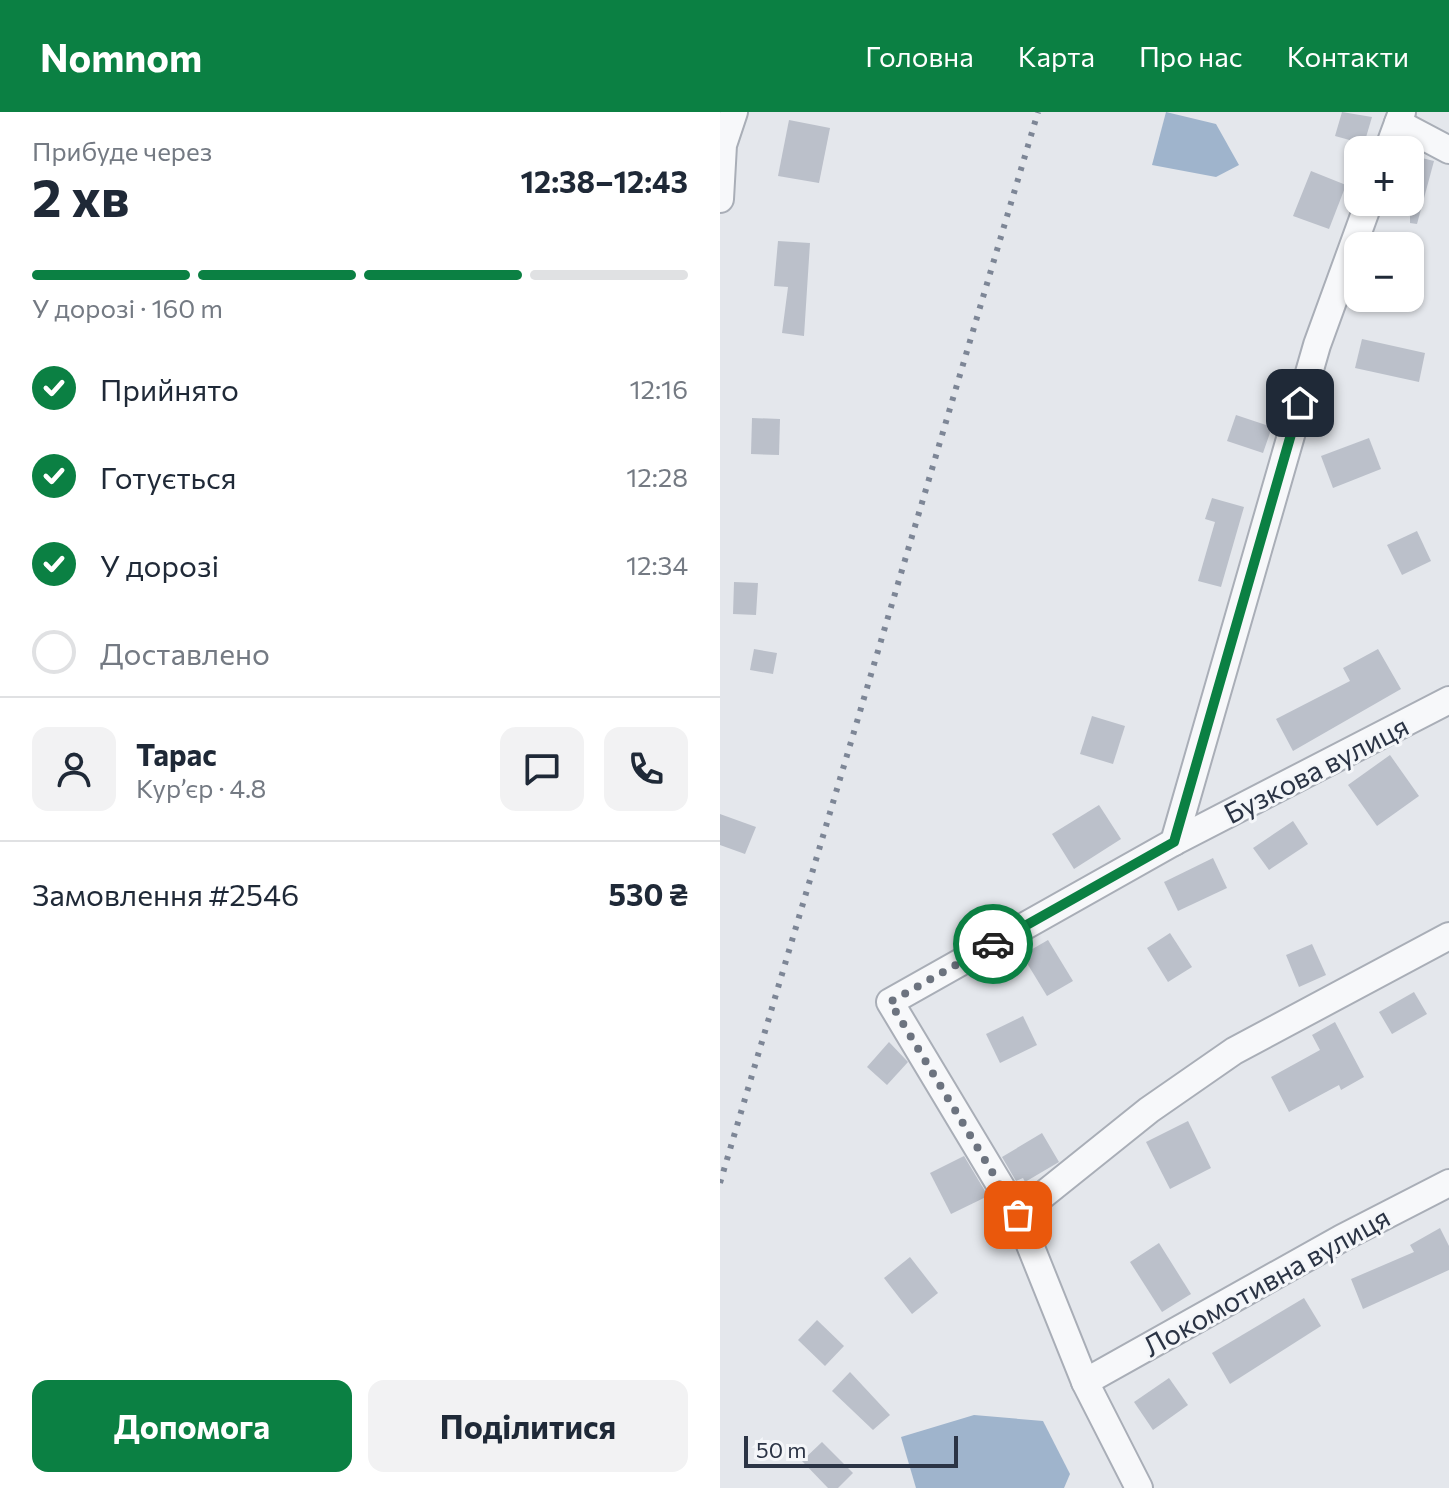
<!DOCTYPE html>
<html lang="uk">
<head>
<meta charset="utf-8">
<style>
  :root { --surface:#fff; --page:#f2f2f3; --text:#1f2937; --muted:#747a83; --line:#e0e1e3; --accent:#0b8043 }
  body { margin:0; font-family:Commissioner,sans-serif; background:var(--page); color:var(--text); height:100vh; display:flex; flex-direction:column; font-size:30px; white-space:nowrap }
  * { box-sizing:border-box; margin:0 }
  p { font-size:26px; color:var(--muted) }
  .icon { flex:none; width:44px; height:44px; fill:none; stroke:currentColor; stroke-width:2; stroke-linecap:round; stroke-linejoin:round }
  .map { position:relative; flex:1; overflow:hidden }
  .side { display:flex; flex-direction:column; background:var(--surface); width:720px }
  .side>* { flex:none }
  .controls { position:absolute; left:624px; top:24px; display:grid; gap:16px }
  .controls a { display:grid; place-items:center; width:80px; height:80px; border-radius:16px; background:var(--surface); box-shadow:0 2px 6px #0004; font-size:40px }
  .scale { position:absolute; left:24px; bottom:20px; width:214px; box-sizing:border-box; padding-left:8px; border:4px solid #2b3445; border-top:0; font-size:22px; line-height:28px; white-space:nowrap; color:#2b3445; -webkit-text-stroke:6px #f4f6f9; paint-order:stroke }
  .pin { position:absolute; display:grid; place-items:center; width:68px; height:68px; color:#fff; margin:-34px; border-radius:16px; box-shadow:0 4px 12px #0006 }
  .courier { position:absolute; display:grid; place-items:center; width:80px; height:80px; margin:-40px; border:6px solid #0b8043; border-radius:50%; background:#fff; color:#222; box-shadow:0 2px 10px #0007 }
  .head em { font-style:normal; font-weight:700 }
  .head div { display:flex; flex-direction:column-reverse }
  .head { display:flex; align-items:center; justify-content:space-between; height:136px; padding:0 32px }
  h1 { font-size:52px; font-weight:700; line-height:60px }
  .bar { display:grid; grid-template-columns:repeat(4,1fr); gap:12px 8px; align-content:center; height:96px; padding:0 32px }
  .bar i { height:10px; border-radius:6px; background:var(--line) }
  .bar .selected { background:var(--accent) }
  .bar p { grid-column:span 4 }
  .line { display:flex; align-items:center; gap:20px; padding:0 32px; border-top:2px solid var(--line) }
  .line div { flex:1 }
  .round { display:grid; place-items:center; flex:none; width:84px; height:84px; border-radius:16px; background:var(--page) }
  ol { padding:0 32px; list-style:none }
  li { display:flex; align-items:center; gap:24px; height:88px }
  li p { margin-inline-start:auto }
  li .icon { padding:8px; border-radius:50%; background:var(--accent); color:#fff; stroke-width:4 }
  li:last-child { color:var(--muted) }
  li i { width:44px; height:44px; border:4px solid var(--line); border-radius:50% }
  .button { display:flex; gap:16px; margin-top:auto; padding:16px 32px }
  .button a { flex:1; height:92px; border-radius:16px; background:var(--accent); color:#fff; font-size:32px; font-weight:700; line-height:92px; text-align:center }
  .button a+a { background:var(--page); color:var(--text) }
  header { display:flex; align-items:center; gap:48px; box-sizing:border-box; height:112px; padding:0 40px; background:var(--accent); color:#fff }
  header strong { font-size:38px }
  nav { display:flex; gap:44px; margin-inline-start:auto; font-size:28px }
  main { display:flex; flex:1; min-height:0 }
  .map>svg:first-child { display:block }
  .water { fill:#9fb4cc }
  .building { fill:#bbc0ca }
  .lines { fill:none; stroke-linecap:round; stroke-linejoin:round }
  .street-casing { stroke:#a9aeb7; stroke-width:30 }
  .street { stroke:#f7f8fa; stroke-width:26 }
  .rail { stroke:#7d8696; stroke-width:6; stroke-dasharray:4 8; stroke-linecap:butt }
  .done { stroke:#6c737f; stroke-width:8; stroke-dasharray:0 14.4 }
  .route { stroke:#0b8043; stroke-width:10 }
  .labels { text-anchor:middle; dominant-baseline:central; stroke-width:6; stroke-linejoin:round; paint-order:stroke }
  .street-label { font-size:28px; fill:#2b3445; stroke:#f4f6f9 }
</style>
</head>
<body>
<header>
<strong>Nomnom</strong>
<nav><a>Головна</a><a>Карта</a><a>Про нас</a><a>Контакти</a></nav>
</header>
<main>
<section class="side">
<div class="head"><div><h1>2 хв</h1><p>Прибуде через</p></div><em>12:38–12:43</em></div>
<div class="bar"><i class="selected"></i><i class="selected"></i><i class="selected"></i><i></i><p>У дорозі · 160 m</p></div>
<ol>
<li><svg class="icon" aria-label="check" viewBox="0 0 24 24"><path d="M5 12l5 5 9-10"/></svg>Прийнято<p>12:16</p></li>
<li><svg class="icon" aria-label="check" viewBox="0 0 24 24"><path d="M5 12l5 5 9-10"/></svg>Готується<p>12:28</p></li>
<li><svg class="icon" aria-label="check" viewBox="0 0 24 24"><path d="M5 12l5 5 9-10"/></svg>У дорозі<p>12:34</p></li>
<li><i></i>Доставлено</li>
</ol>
<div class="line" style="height:144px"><a class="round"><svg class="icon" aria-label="person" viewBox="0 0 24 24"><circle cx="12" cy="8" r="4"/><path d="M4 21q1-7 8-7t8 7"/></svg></a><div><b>Тарас</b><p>Кур’єр · 4.8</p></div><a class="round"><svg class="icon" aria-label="chat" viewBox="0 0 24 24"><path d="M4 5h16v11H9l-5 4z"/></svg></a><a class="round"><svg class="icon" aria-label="phone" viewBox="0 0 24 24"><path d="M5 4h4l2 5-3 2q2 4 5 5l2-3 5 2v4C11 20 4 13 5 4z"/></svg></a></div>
<div class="line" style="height:104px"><div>Замовлення #2546</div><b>530 ₴</b></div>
<div class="button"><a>Допомога</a><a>Поділитися</a></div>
</section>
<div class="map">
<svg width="729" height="1376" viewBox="0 0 729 1376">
  <rect width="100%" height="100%" fill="#e4e7ec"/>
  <g class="water">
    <polygon points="446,0 496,12 519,53 496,65 432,53"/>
    <polygon points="254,1303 323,1309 350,1362 344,1376 196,1376 181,1325"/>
  </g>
  <g class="building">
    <polygon points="622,0 652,5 644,32 615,24"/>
    <polygon points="69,8 110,16 99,71 58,64"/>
    <polygon points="690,43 714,49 697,112 690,111"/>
    <polygon points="591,59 626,73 609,117 573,104"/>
    <polygon points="58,129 90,131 84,224 62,221 68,175 54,174"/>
    <polygon points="642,227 705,241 699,270 635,256"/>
    <polygon points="516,303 552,315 543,341 507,329"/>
    <polygon points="32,306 60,307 59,343 31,342"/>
    <polygon points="649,326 661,357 613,376 601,344"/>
    <polygon points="492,386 524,395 501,475 478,469 495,410 485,407"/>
    <polygon points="697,419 711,449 682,463 667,433"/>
    <polygon points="14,470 38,471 36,503 13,502"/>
    <polygon points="34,537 57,541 53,562 30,558"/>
    <polygon points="658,537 681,577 573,639 556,607 630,569 623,556"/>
    <polygon points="372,604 405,614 393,652 360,642"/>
    <polygon points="670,643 699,684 657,714 628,673"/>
    <polygon points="379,693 401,727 354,757 332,722"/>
    <polygon points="0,702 36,715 25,742 0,733"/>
    <polygon points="573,709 588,732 549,758 533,736"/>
    <polygon points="493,746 507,776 458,799 444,770"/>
    <polygon points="450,821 472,855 448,870 427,836"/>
    <polygon points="328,828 353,869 327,884 302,843"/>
    <polygon points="592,832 606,863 579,875 566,843"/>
    <polygon points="694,880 707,902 672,922 659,900"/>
    <polygon points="303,904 317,933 280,951 266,922"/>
    <polygon points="615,910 644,965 621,978 619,973 569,1000 551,965 600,938 592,923"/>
    <polygon points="169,930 188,950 167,973 147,955"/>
    <polygon points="468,1009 491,1056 450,1077 426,1030"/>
    <polygon points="322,1021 339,1050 305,1070 303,1066 296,1069 282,1045"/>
    <polygon points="244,1044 268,1084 231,1102 210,1061"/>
    <polygon points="720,1116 729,1134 729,1158 643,1197 631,1167 694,1140 690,1133"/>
    <polygon points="439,1131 471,1182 442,1200 410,1150"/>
    <polygon points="190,1145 218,1181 192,1202 164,1166"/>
    <polygon points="584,1186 601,1214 510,1272 492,1241"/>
    <polygon points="97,1208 124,1234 105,1254 78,1228"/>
    <polygon points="130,1260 170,1303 153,1318 112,1279"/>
    <polygon points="449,1266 468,1293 433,1318 414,1290"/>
    <polygon points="102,1330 133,1361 118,1376 108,1376 82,1349"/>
  </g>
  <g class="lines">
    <defs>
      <g id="street">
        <polyline points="678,11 729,38"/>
        <polyline points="668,38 682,0"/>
        <polyline points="0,87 3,33 14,0"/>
        <polyline points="454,730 597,233 649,90"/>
        <polyline points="298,1103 429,998 514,939 729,824"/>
        <polyline points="365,1270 622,1126 729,1071"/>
        <polyline points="419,1376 365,1270 298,1103 170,890 454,730 729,588"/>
      </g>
    </defs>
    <use href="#street" class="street-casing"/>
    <use href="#street" class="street"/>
    <polyline class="rail" points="0,1071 318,0"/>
  </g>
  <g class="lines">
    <polyline class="done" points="273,832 170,890 298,1103"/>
    <polyline class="route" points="273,832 454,730 580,291"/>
  </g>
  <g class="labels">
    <g class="street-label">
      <text transform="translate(596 657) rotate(-27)">Бузкова вулиця</text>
      <text transform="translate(546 1169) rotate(-29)">Локомотивна вулиця</text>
    </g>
  </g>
</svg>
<div class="controls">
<a>+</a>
<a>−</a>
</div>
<div class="scale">50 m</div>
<div class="pin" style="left:298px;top:1103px;background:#ea580c"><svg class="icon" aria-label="bag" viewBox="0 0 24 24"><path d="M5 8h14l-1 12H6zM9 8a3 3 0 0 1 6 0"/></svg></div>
<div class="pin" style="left:580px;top:291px;background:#1f2937"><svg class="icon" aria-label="home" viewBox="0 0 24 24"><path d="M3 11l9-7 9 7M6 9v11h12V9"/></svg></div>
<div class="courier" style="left:273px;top:832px"><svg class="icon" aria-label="car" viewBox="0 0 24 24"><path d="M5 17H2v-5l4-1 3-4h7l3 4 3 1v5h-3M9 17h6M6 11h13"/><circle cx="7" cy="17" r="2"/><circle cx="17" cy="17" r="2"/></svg></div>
</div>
</main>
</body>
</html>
